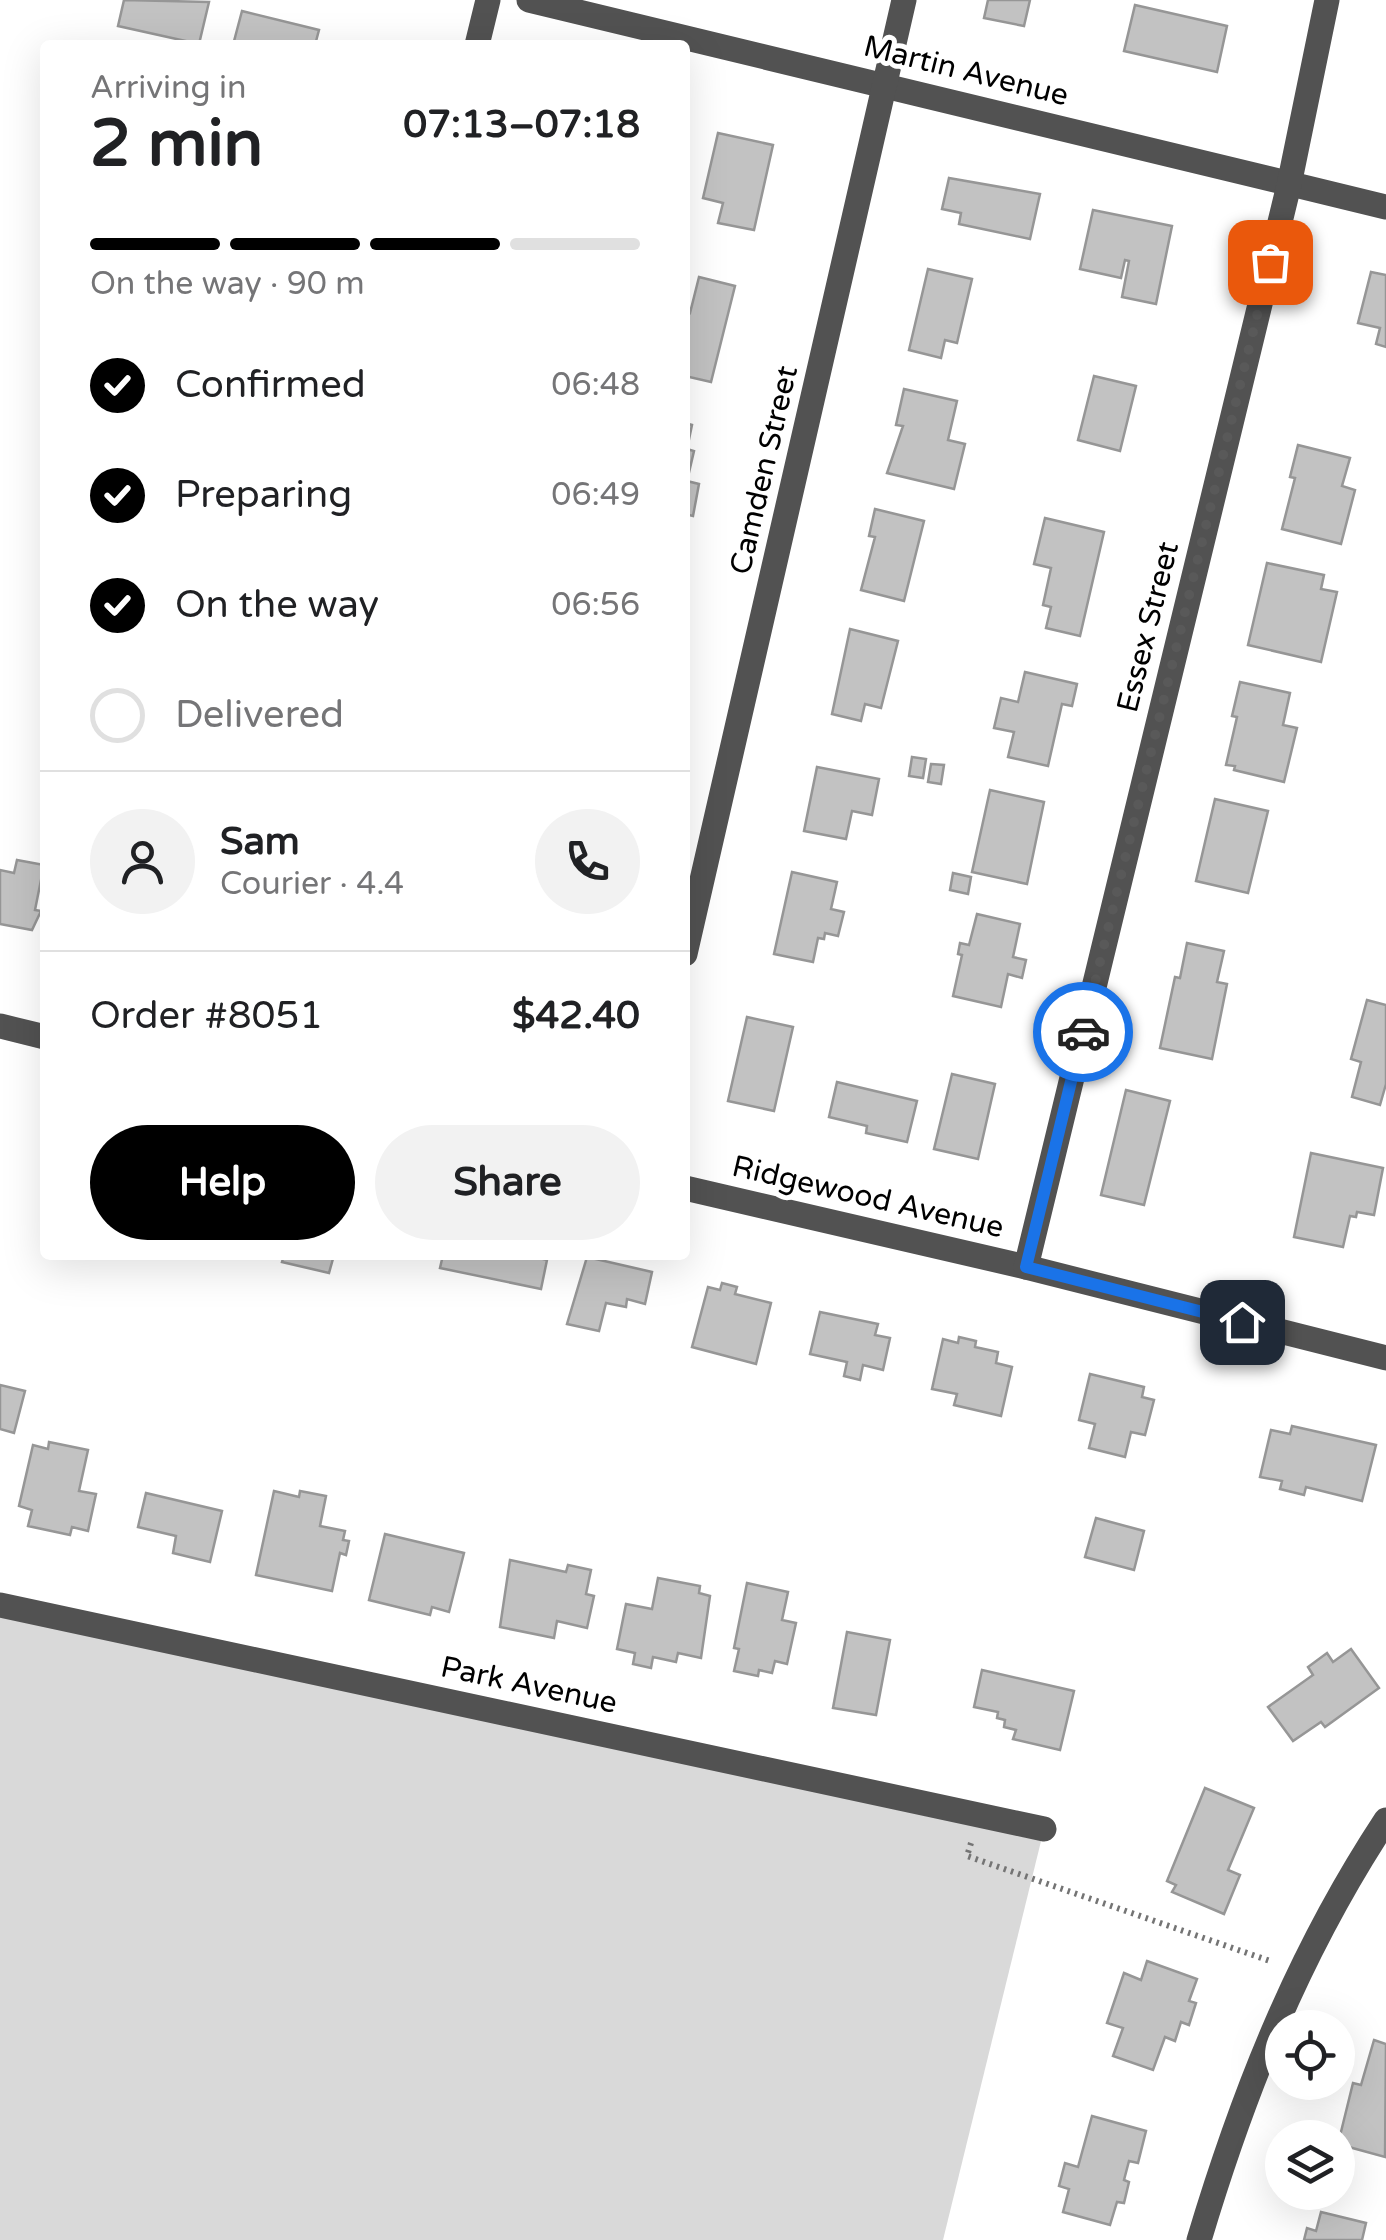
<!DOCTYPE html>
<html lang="en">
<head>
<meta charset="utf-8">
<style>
  :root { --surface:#fff; --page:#f2f2f2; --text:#202124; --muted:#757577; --line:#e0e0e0; --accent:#000 }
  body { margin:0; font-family:"Varela Round",sans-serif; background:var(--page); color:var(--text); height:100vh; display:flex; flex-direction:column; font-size:38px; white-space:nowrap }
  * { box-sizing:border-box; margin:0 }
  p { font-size:32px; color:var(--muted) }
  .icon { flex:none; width:55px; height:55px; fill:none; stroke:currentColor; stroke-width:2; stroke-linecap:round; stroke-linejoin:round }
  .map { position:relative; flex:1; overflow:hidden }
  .drawer { position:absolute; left:40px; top:40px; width:650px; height:1220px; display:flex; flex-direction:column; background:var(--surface); border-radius:10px; box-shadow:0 10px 40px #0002 }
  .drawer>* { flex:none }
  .tools { position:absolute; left:1265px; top:2010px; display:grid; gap:20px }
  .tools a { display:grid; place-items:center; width:90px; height:90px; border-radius:50%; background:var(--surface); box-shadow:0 10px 40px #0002; font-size:50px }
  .pin { position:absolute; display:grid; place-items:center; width:85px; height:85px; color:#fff; margin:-42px; border-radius:20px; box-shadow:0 5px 15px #0006 }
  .courier { position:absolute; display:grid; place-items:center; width:100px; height:100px; margin:-50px; border:8px solid #1a73e8; border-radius:50%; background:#fff; color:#222; box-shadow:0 2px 12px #0007 }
  .overview em { font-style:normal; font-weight:800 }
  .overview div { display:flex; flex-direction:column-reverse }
  .overview { display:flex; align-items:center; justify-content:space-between; height:170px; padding:0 50px }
  h1 { font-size:65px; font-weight:800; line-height:75px }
  .bar { display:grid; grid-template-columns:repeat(4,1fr); gap:15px 10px; align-content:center; height:120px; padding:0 50px }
  .bar i { height:12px; border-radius:8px; background:var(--line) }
  .bar .selected { background:var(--accent) }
  .bar p { grid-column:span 4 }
  .line { display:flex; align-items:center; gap:25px; padding:0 50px; border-top:2px solid var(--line) }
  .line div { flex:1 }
  .round { display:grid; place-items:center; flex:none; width:105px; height:105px; border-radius:52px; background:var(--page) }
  ol { padding:0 50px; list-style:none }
  li { display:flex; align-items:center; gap:30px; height:110px }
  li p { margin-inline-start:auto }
  li .icon { padding:10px; border-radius:50%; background:var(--accent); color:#fff; stroke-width:4 }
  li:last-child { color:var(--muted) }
  li i { width:55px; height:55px; border:5px solid var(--line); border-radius:50% }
  .primary-button { display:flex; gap:20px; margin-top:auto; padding:20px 50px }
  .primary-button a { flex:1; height:115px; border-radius:60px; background:var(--accent); color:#fff; font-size:40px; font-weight:800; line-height:115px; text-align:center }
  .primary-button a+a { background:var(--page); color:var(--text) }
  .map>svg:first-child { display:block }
  .green { fill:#d9d9d9 }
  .building { fill:#c2c2c2; stroke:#969696; stroke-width:2.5 }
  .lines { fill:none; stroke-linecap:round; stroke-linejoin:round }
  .path { stroke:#747474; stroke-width:6; stroke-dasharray:2.5 5; stroke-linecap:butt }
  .minor { stroke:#525252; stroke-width:25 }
  .done { stroke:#595959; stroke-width:10; stroke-dasharray:0 18 }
  .route { stroke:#1a73e8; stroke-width:12 }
  .labels { text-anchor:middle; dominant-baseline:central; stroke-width:10; stroke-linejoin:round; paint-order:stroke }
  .street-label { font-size:30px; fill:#000; stroke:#fff }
</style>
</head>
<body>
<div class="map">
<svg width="1386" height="2240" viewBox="0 0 1386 2240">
  <rect width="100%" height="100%" fill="#fff"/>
  <polygon class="green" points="0,1605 1044,1829 943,2240 0,2240"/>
  <g class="building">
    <polygon points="124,0 209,2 199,44 118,26"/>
    <polygon points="988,0 1030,0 1024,26 984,18"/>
    <polygon points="1135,5 1227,26 1217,72 1124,51"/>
    <polygon points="242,11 319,30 315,45 233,45"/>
    <polygon points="718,133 773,145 754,230 718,223 723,203 703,198"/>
    <polygon points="949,178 1040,194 1030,239 959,224 961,213 942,209"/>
    <polygon points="1093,210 1172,226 1156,304 1122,297 1129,261 1125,260 1121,278 1080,269"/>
    <polygon points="928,269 972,279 957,343 945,340 941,358 909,350"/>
    <polygon points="1371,272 1386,275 1386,347 1376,344 1380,328 1358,323"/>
    <polygon points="699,277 735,286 711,382 685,376 685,311 690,313"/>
    <polygon points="1094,376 1136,386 1120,451 1078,440"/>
    <polygon points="904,389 957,401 948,440 965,444 954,489 887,473 903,426 896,425"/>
    <polygon points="685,423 692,425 687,449 694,451 687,481 699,484 693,516 685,514"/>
    <polygon points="1298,445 1350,458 1342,486 1355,490 1341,544 1282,529 1295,478 1290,477"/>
    <polygon points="875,509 924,521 904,601 861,590 875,537 869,536"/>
    <polygon points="1045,518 1104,532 1080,636 1046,628 1051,607 1043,605 1051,568 1034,564"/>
    <polygon points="1267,563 1324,575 1321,589 1337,592 1321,662 1248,645"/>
    <polygon points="850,629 898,641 881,708 865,704 861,721 832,714"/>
    <polygon points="1025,672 1077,684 1072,706 1062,704 1048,766 1008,757 1014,732 994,728 1001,698 1018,702"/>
    <polygon points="1240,682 1290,693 1283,725 1297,728 1284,782 1234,770 1235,766 1226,765 1237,717 1232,716"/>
    <polygon points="912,757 926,759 923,778 909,776"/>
    <polygon points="931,764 944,765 941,784 928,782"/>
    <polygon points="817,767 879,779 872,815 852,811 846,839 804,831"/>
    <polygon points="990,790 1044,802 1027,884 972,872"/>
    <polygon points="1215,799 1268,811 1248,893 1196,881"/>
    <polygon points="17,860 44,865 35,910 41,911 32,930 0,924 0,870 14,873"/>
    <polygon points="792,872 837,882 831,909 844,912 838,936 825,933 824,939 818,938 813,962 774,954"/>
    <polygon points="953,873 971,877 968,894 950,890"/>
    <polygon points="977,914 1020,924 1013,957 1026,960 1022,978 1008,974 1001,1007 953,996 962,955 958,954 960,943 969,945"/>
    <polygon points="1187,943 1224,951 1217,982 1227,984 1212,1059 1160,1048 1175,977 1180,978"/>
    <polygon points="1367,1000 1386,1005 1386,1084 1380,1105 1352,1097 1361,1062 1351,1059"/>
    <polygon points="747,1017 793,1027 774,1111 728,1101"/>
    <polygon points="952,1074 995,1084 978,1159 934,1149"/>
    <polygon points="837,1082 917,1101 907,1142 866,1133 867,1126 829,1117"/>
    <polygon points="1126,1090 1170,1101 1144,1205 1101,1195"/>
    <polygon points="1311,1153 1383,1168 1374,1215 1357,1212 1356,1217 1350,1216 1343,1247 1294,1237"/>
    <polygon points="284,1255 334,1255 329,1273 282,1262"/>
    <polygon points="443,1255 528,1255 547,1260 541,1289 440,1268"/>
    <polygon points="587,1257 652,1272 645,1304 627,1299 626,1307 606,1303 599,1331 567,1324"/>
    <polygon points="722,1283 737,1287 735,1294 771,1303 756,1364 692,1347 708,1287 720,1290"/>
    <polygon points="820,1312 878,1324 875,1335 890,1338 883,1370 863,1365 860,1380 844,1376 847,1362 810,1354"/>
    <polygon points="959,1337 976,1341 975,1347 998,1352 996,1363 1012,1367 1001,1416 954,1405 957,1394 932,1389 943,1339 958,1343"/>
    <polygon points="1090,1374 1144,1387 1142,1397 1154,1400 1145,1435 1131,1432 1125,1457 1089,1448 1095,1424 1079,1420"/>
    <polygon points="0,1385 25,1391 14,1433 0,1429"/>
    <polygon points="1292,1426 1376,1445 1362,1501 1306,1487 1304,1495 1280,1489 1282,1481 1260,1477 1271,1430 1290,1434"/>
    <polygon points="49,1442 88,1450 79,1491 96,1494 88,1531 72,1527 70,1535 28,1526 32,1510 19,1506 33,1445 48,1449"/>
    <polygon points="274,1491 299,1497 300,1491 326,1496 320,1526 345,1531 343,1540 349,1541 346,1555 340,1553 332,1591 256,1575"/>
    <polygon points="146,1493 222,1511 210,1562 173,1553 176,1536 138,1527"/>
    <polygon points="1096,1518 1144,1531 1134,1570 1085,1557"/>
    <polygon points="385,1534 464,1553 449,1612 432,1607 430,1615 369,1600"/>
    <polygon points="510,1560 566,1572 568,1565 591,1570 586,1594 594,1596 587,1628 557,1621 554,1638 500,1627"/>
    <polygon points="658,1578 700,1586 699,1593 710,1596 701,1658 678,1653 676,1662 653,1657 651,1668 633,1664 635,1653 617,1649 626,1604 652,1609"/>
    <polygon points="747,1583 788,1592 782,1620 796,1623 787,1664 775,1661 772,1673 759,1670 758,1676 734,1671 739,1649 734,1648"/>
    <polygon points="847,1632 890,1640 876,1715 833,1708"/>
    <polygon points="1351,1649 1379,1688 1325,1727 1321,1722 1293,1741 1268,1707 1313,1675 1308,1667 1327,1653 1333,1662"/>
    <polygon points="982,1670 1074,1691 1060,1750 1013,1739 1016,1730 1004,1727 1005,1720 997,1718 998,1712 974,1707"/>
    <polygon points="1205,1788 1254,1808 1228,1870 1240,1875 1224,1914 1172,1892 1176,1885 1167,1881"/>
    <polygon points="1147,1961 1197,1979 1189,2001 1196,2003 1189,2025 1181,2022 1175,2041 1165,2037 1153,2070 1113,2056 1123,2028 1107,2023 1124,1973 1141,1980"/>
    <polygon points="1374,2040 1386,2044 1385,2157 1338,2144 1353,2083 1361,2085"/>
    <polygon points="1092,2116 1146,2131 1138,2163 1129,2161 1124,2180 1129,2182 1124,2203 1117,2202 1110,2225 1063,2212 1069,2189 1059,2186 1065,2163 1078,2167"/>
    <polygon points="1321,2212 1366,2223 1362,2240 1304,2240 1307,2228 1316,2231"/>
  </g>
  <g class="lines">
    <polyline class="path" points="971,1843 967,1856 1273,1962"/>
    <g class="minor">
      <polyline points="529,0 1386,207"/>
      <polyline points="477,45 488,0"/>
      <polyline points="685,954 904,0"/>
      <polyline points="0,1026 45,1037"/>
      <polyline points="685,1188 1026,1267 1386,1358"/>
      <polyline points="1026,1267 1289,185 1327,0"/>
      <polyline points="0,1605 1044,1829"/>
      <path d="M1199,2240c45,-150 100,-288 187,-420"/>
    </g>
  </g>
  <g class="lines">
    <polyline class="done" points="1083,1032 1270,262"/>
    <polyline class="route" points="1083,1032 1026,1267 1242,1322"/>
  </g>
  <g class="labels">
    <g class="street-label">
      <text transform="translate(966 71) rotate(14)">Martin Avenue</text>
      <text transform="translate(764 470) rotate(-77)">Camden Street</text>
      <text transform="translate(1148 627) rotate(-76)">Essex Street</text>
      <text transform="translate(868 1197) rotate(13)">Ridgewood Avenue</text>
      <text transform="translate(529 1685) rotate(12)">Park Avenue</text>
    </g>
  </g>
</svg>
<div class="tools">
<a><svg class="icon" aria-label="locate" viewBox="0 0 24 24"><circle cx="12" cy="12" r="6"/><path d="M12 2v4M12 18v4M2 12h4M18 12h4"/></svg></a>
<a><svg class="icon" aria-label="layers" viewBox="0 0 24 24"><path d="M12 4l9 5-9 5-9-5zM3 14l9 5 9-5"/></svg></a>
</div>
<div class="pin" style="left:1270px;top:262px;background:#ea580c"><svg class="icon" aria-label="bag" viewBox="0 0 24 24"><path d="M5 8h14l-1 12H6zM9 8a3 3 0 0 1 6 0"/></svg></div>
<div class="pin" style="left:1242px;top:1322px;background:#1f2937"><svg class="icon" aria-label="home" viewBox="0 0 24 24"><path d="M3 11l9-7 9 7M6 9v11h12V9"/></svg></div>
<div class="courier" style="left:1083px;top:1032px"><svg class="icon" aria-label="car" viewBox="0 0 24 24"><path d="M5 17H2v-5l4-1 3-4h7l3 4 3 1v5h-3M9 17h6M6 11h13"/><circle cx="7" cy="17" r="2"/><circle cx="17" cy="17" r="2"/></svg></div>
<section class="drawer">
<div class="overview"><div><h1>2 min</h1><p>Arriving in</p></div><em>07:13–07:18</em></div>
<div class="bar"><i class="selected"></i><i class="selected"></i><i class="selected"></i><i></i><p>On the way · 90 m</p></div>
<ol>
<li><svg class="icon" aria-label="check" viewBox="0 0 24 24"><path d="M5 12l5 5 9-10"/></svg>Confirmed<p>06:48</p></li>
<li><svg class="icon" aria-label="check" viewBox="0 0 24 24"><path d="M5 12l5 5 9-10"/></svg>Preparing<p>06:49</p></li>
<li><svg class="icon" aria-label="check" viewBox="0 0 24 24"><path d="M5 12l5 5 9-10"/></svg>On the way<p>06:56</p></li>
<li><i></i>Delivered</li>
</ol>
<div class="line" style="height:180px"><a class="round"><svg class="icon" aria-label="person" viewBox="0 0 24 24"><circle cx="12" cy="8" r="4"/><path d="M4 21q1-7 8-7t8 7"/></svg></a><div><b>Sam</b><p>Courier · 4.4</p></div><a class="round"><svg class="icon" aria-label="phone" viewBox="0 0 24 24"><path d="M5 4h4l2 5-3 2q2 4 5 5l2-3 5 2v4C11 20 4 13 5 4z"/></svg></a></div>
<div class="line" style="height:130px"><div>Order #8051</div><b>$42.40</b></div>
<div class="primary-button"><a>Help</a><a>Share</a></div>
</section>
</div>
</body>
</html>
